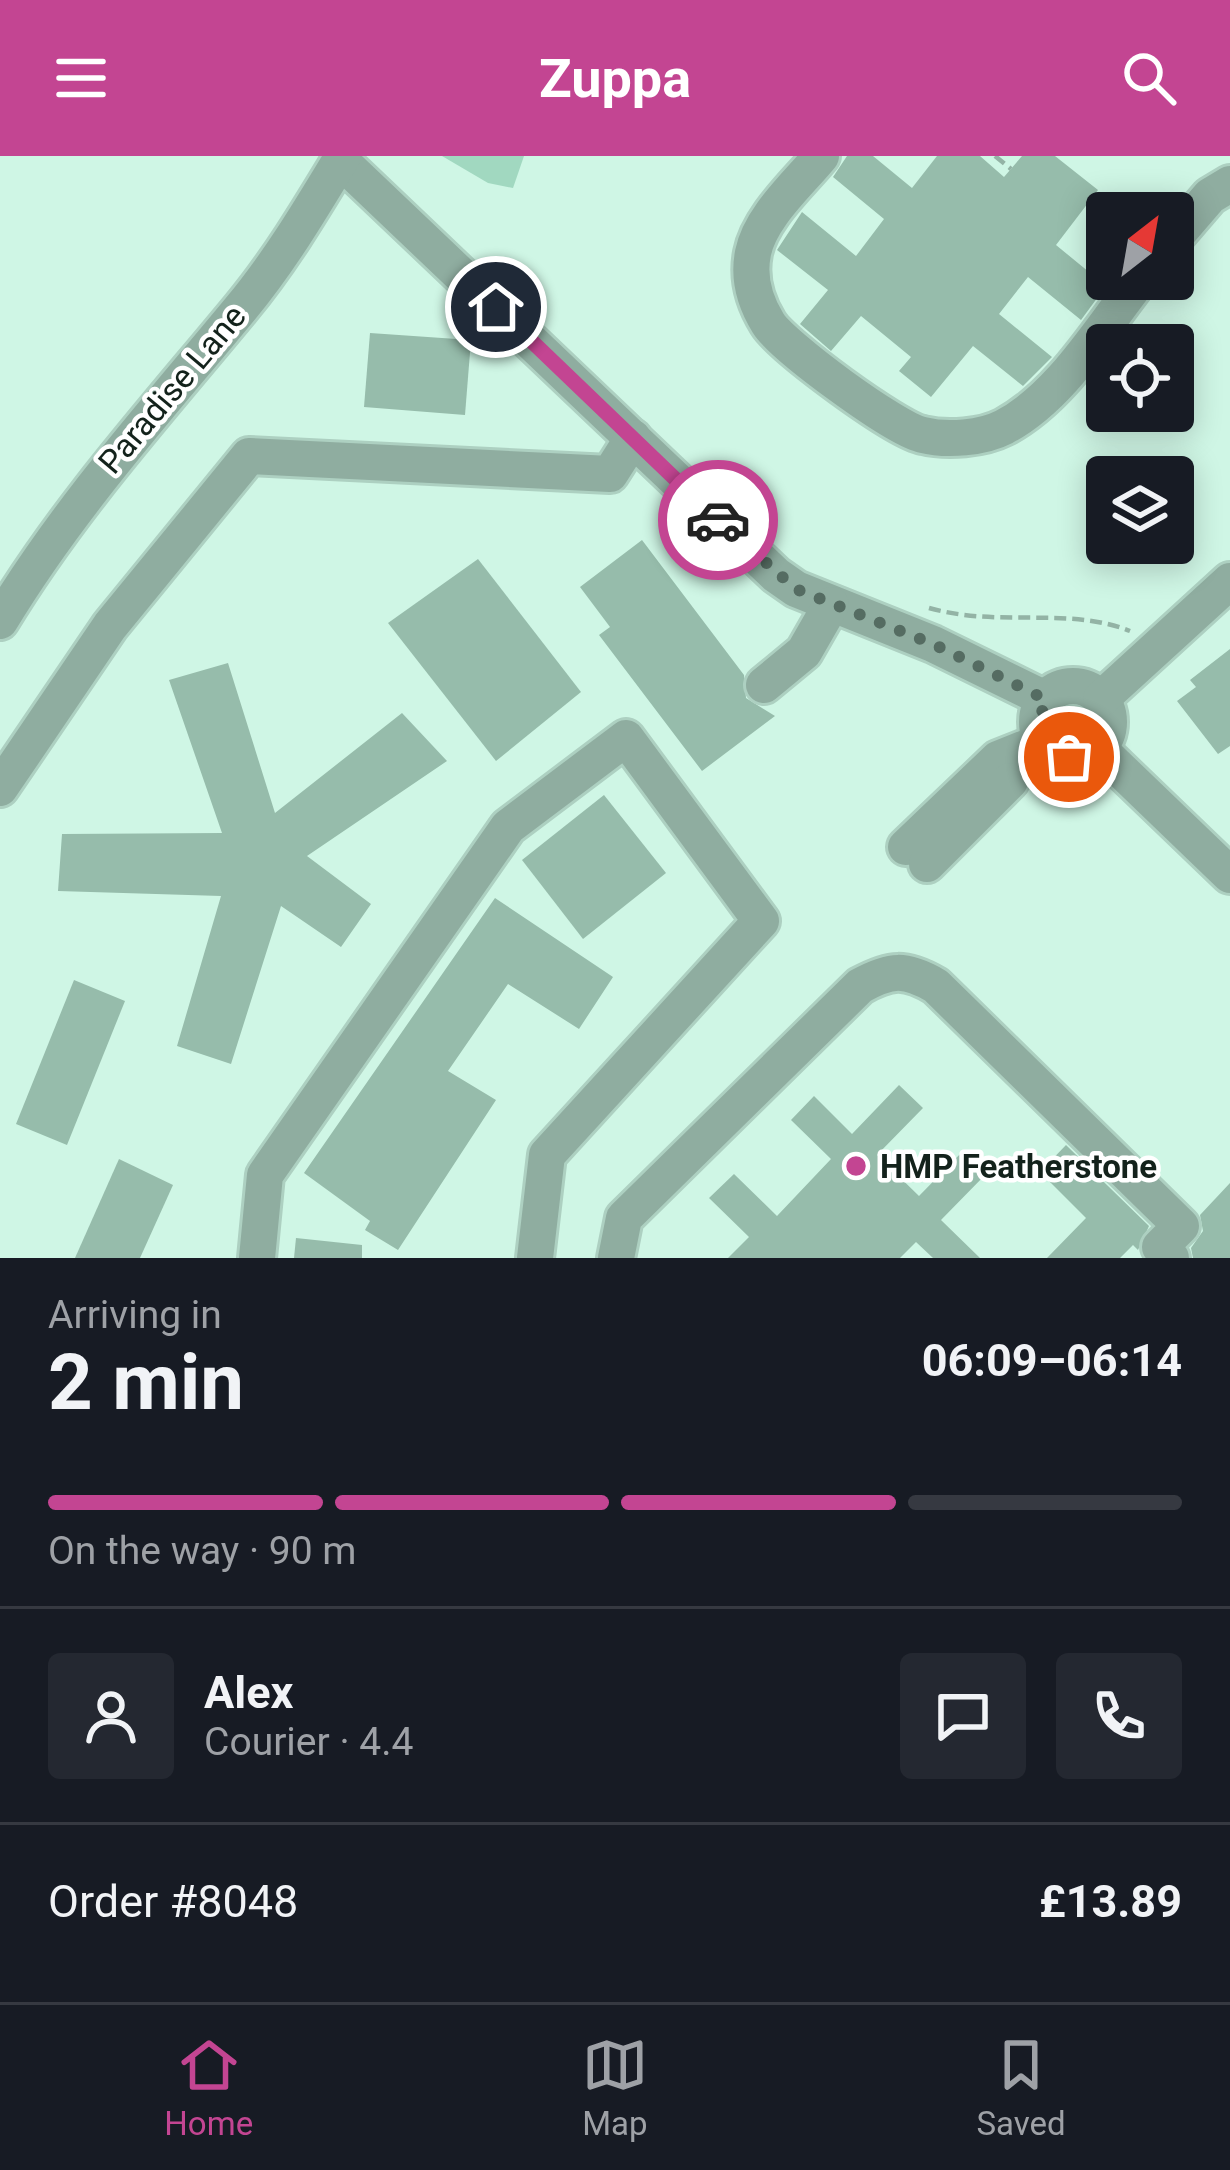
<!DOCTYPE html>
<html lang="en">
<head>
<meta charset="utf-8">
<style>
  :root { --surface:#171b24; --page:#242831; --text:#f1f3f6; --muted:#9ea1a6; --line:#363941; --accent:#c34592 }
  body { margin:0; font-family:Roboto,sans-serif; background:var(--page); color:var(--text); height:100vh; display:flex; flex-direction:column; font-size:45px; white-space:nowrap }
  * { box-sizing:border-box; margin:0 }
  p { font-size:39px; color:var(--muted) }
  .icon { flex:none; width:66px; height:66px; fill:none; stroke:currentColor; stroke-width:2; stroke-linecap:round; stroke-linejoin:round }
  .map { position:relative; height:1102px; overflow:hidden }
  .sheet { display:flex; flex-direction:column; background:var(--surface); flex:1 }
  .sheet>* { flex:none }
  .needle { width:78px; rotate:31deg }
  .buttons { position:absolute; left:1086px; top:36px; display:grid; gap:24px }
  .buttons a { display:grid; place-items:center; width:108px; height:108px; border-radius:12px; background:var(--surface); box-shadow:0 6px 30px #0003; font-size:60px }
  .pin { position:absolute; display:grid; place-items:center; width:102px; height:102px; color:#fff; margin:-51px; border:6px solid #fff; border-radius:50%; box-shadow:0 3px 12px #0007 }
  .courier { position:absolute; display:grid; place-items:center; width:120px; height:120px; margin:-60px; border:9px solid #c34592; border-radius:50%; background:#fff; color:#222; box-shadow:0 3px 15px #0007 }
  .summary em { font-style:normal; font-weight:700 }
  .summary div { display:flex; flex-direction:column-reverse }
  .summary { display:flex; align-items:center; justify-content:space-between; height:204px; padding:0 48px }
  h1 { font-size:78px; font-weight:700; line-height:90px }
  .bar { display:grid; grid-template-columns:repeat(4,1fr); gap:18px 12px; align-content:center; height:144px; padding:0 48px }
  .bar i { height:15px; border-radius:9px; background:var(--line) }
  .bar .selected { background:var(--accent) }
  .bar p { grid-column:span 4 }
  .line { display:flex; align-items:center; gap:30px; padding:0 48px; border-top:3px solid var(--line) }
  .line div { flex:1 }
  .round { display:grid; place-items:center; flex:none; width:126px; height:126px; border-radius:12px; background:var(--page) }
  header { display:flex; justify-content:space-between; align-items:center; height:156px; padding:0 48px; background:var(--accent); color:#fff; font-size:54px; font-weight:700 }
  .tab-bar { display:flex; justify-content:space-around; align-items:center; height:168px; border-top:3px solid var(--line); background:var(--surface); font-size:33px; color:var(--muted) }
  .tab-bar a { display:grid; justify-items:center; gap:6px }
  .tab-bar .selected { color:var(--accent) }
  .map>svg:first-child { display:block }
  .green { fill:#a1d8c0 }
  .building { fill:#96bcab }
  .lines { fill:none; stroke-linecap:round; stroke-linejoin:round }
  .minor-casing { stroke:#add0c1; stroke-width:42 }
  .path { stroke:#93b3a5; stroke-width:4.5; stroke-dasharray:12 6; stroke-linecap:butt }
  .minor { stroke:#8fada0; stroke-width:36 }
  .done { stroke:#556c62; stroke-width:12; stroke-dasharray:0 21.6 }
  .route { stroke:#c34592; stroke-width:15 }
  .poi-dot { fill:#c34592; stroke:#fff; stroke-width:4.5 }
  .labels { text-anchor:middle; dominant-baseline:central; stroke-width:9; stroke-linejoin:round; paint-order:stroke }
  .street-label { font-size:33px; fill:#13221b; stroke:#fff }
  .poi-label { font-size:33px; font-weight:bold; fill:#13221b; stroke:#fff; text-anchor:start }
</style>
</head>
<body>
<header><svg class="icon" aria-label="menu" viewBox="0 0 24 24"><path d="M4 6h16M4 12h16M4 18h16"/></svg>Zuppa<svg class="icon" aria-label="search" viewBox="0 0 24 24"><circle cx="10" cy="10" r="6"/><path d="M15 15l6 6"/></svg></header>
<div class="map">
<svg width="1230" height="1102" viewBox="0 0 1230 1102">
  <rect width="100%" height="100%" fill="#cff6e5"/>
  <polygon class="green" points="442,0 524,0 513,32 488,27"/>
  <g class="building">
    <polygon points="847,0 873,0 912,32 937,0 980,0 1004,21 1022,0 1055,0 1098,34 1056,89 1106,130 1081,164 1028,121 999,158 1052,201 1023,230 973,190 931,241 899,215 911,201 861,160 831,195 800,168 828,134 777,94 802,56 856,100 884,63 833,21"/>
    <polygon points="370,177 471,184 465,259 364,251"/>
    <polygon points="642,384 744,519 746,542 775,560 702,615 599,479 610,471 580,431"/>
    <polygon points="478,403 581,536 496,605 388,467"/>
    <polygon points="1230,493 1230,590 1218,598 1177,545 1196,531 1190,524"/>
    <polygon points="228,507 275,657 402,557 447,605 307,700 371,748 341,791 281,750 231,908 177,890 221,740 58,735 62,678 222,677 169,524"/>
    <polygon points="604,639 666,717 583,783 522,704"/>
    <polygon points="495,742 613,821 579,873 508,828 448,915 496,944 398,1094 365,1074 370,1065 304,1017"/>
    <polygon points="74,824 125,845 67,989 16,968"/>
    <polygon points="899,929 923,952 877,999 919,1040 964,994 987,1017 941,1064 980,1102 933,1102 916,1086 900,1102 728,1102 749,1081 709,1042 734,1018 777,1060 831,1003 791,964 814,940 852,978"/>
    <polygon points="1066,989 1149,1070 1138,1094 1133,1089 1120,1102 1047,1102 1086,1062 1040,1016"/>
    <polygon points="119,1003 173,1029 140,1102 75,1102"/>
    <polygon points="1230,1027 1230,1102 1193,1102 1191,1092 1203,1075 1200,1059"/>
    <polygon points="296,1082 362,1089 362,1102 294,1102"/>
  </g>
  <g class="lines">
    <defs>
      <g id="minor">
        <path d="M821,0c-23,28 -61,61 -68,97 -5,25 2,49 15,70 14,23 128,107 155,112 24,6 60,3 81,-8 57,-30 97,-99 136,-148"/>
        <polyline points="340,4 776,419 796,433 933,488 1045,543"/>
        <polyline points="1173,83 1210,40 1230,28"/>
        <path d="M0,465c69,-114 156,-210 241,-313 39,-47 70,-99 102,-152"/>
        <polyline points="764,529 804,496 831,449"/>
        <circle cx="1073" cy="566" r="36"/>
        <polyline points="1101,543 1230,425"/>
        <polyline points="1098,592 1230,719"/>
        <polyline points="0,632 110,470 249,300 610,318 633,282"/>
        <polyline points="906,691 998,603 1043,585"/>
        <polyline points="927,708 1010,625"/>
        <polyline points="257,1102 265,1019 508,671 626,582 761,765 547,999 535,1102"/>
        <path d="M616,1102l8,-40 236,-232c31,-17 45,-18 76,0l245,240 -21,21 11,11"/>
      </g>
    </defs>
    <use href="#minor" class="minor-casing"/>
    <g class="path">
      <polyline points="995,0 1011,13"/>
      <path d="M929,452c71,20 138,-2 201,23"/>
    </g>
    <use href="#minor" class="minor"/>
  </g>
  <g class="lines">
    <polyline class="done" points="718,364 796,433 933,488 1045,543 1038,574 1050,593 1069,601"/>
    <polyline class="route" points="496,151 718,364"/>
  </g>
  <circle class="poi-dot" cx="856" cy="1010" r="12"/>
  <g class="labels">
    <g class="street-label">
      <text transform="translate(172 233) rotate(-50)">Paradise Lane</text>
    </g>
    <g class="poi-label">
      <text x="880" y="1010">HMP Featherstone</text>
    </g>
  </g>
</svg>
<div class="buttons">
<a><svg class="needle" viewBox="-14 -14 28 28"><path d="M0-13l5 13h-10z" fill="#e53935"/><path d="M0 13l5-13h-10z" fill="#9ea1a6"/></svg></a>
<a><svg class="icon" aria-label="locate" viewBox="0 0 24 24"><circle cx="12" cy="12" r="6"/><path d="M12 2v4M12 18v4M2 12h4M18 12h4"/></svg></a>
<a><svg class="icon" aria-label="layers" viewBox="0 0 24 24"><path d="M12 4l9 5-9 5-9-5zM3 14l9 5 9-5"/></svg></a>
</div>
<div class="pin" style="left:1069px;top:601px;background:#ea580c"><svg class="icon" aria-label="bag" viewBox="0 0 24 24"><path d="M5 8h14l-1 12H6zM9 8a3 3 0 0 1 6 0"/></svg></div>
<div class="pin" style="left:496px;top:151px;background:#1f2937"><svg class="icon" aria-label="home" viewBox="0 0 24 24"><path d="M3 11l9-7 9 7M6 9v11h12V9"/></svg></div>
<div class="courier" style="left:718px;top:364px"><svg class="icon" aria-label="car" viewBox="0 0 24 24"><path d="M5 17H2v-5l4-1 3-4h7l3 4 3 1v5h-3M9 17h6M6 11h13"/><circle cx="7" cy="17" r="2"/><circle cx="17" cy="17" r="2"/></svg></div>
</div>
<section class="sheet">
<div class="summary"><div><h1>2 min</h1><p>Arriving in</p></div><em>06:09–06:14</em></div>
<div class="bar"><i class="selected"></i><i class="selected"></i><i class="selected"></i><i></i><p>On the way · 90 m</p></div>
<div class="line" style="height:216px"><a class="round"><svg class="icon" aria-label="person" viewBox="0 0 24 24"><circle cx="12" cy="8" r="4"/><path d="M4 21q1-7 8-7t8 7"/></svg></a><div><b>Alex</b><p>Courier · 4.4</p></div><a class="round"><svg class="icon" aria-label="chat" viewBox="0 0 24 24"><path d="M4 5h16v11H9l-5 4z"/></svg></a><a class="round"><svg class="icon" aria-label="phone" viewBox="0 0 24 24"><path d="M5 4h4l2 5-3 2q2 4 5 5l2-3 5 2v4C11 20 4 13 5 4z"/></svg></a></div>
<div class="line" style="height:156px"><div>Order #8048</div><b>£13.89</b></div>
</section>
<nav class="tab-bar">
<a class="selected"><svg class="icon" aria-label="home" viewBox="0 0 24 24"><path d="M3 11l9-7 9 7M6 9v11h12V9"/></svg>Home</a>
<a><svg class="icon" aria-label="map" viewBox="0 0 24 24"><path d="M3 6l6-2 6 2 6-2v14l-6 2-6-2-6 2zM9 4v14M15 6v14"/></svg>Map</a>
<a><svg class="icon" aria-label="saved" viewBox="0 0 24 24"><path d="M7 4h10v16l-5-4-5 4z"/></svg>Saved</a>
</nav>
</body>
</html>
